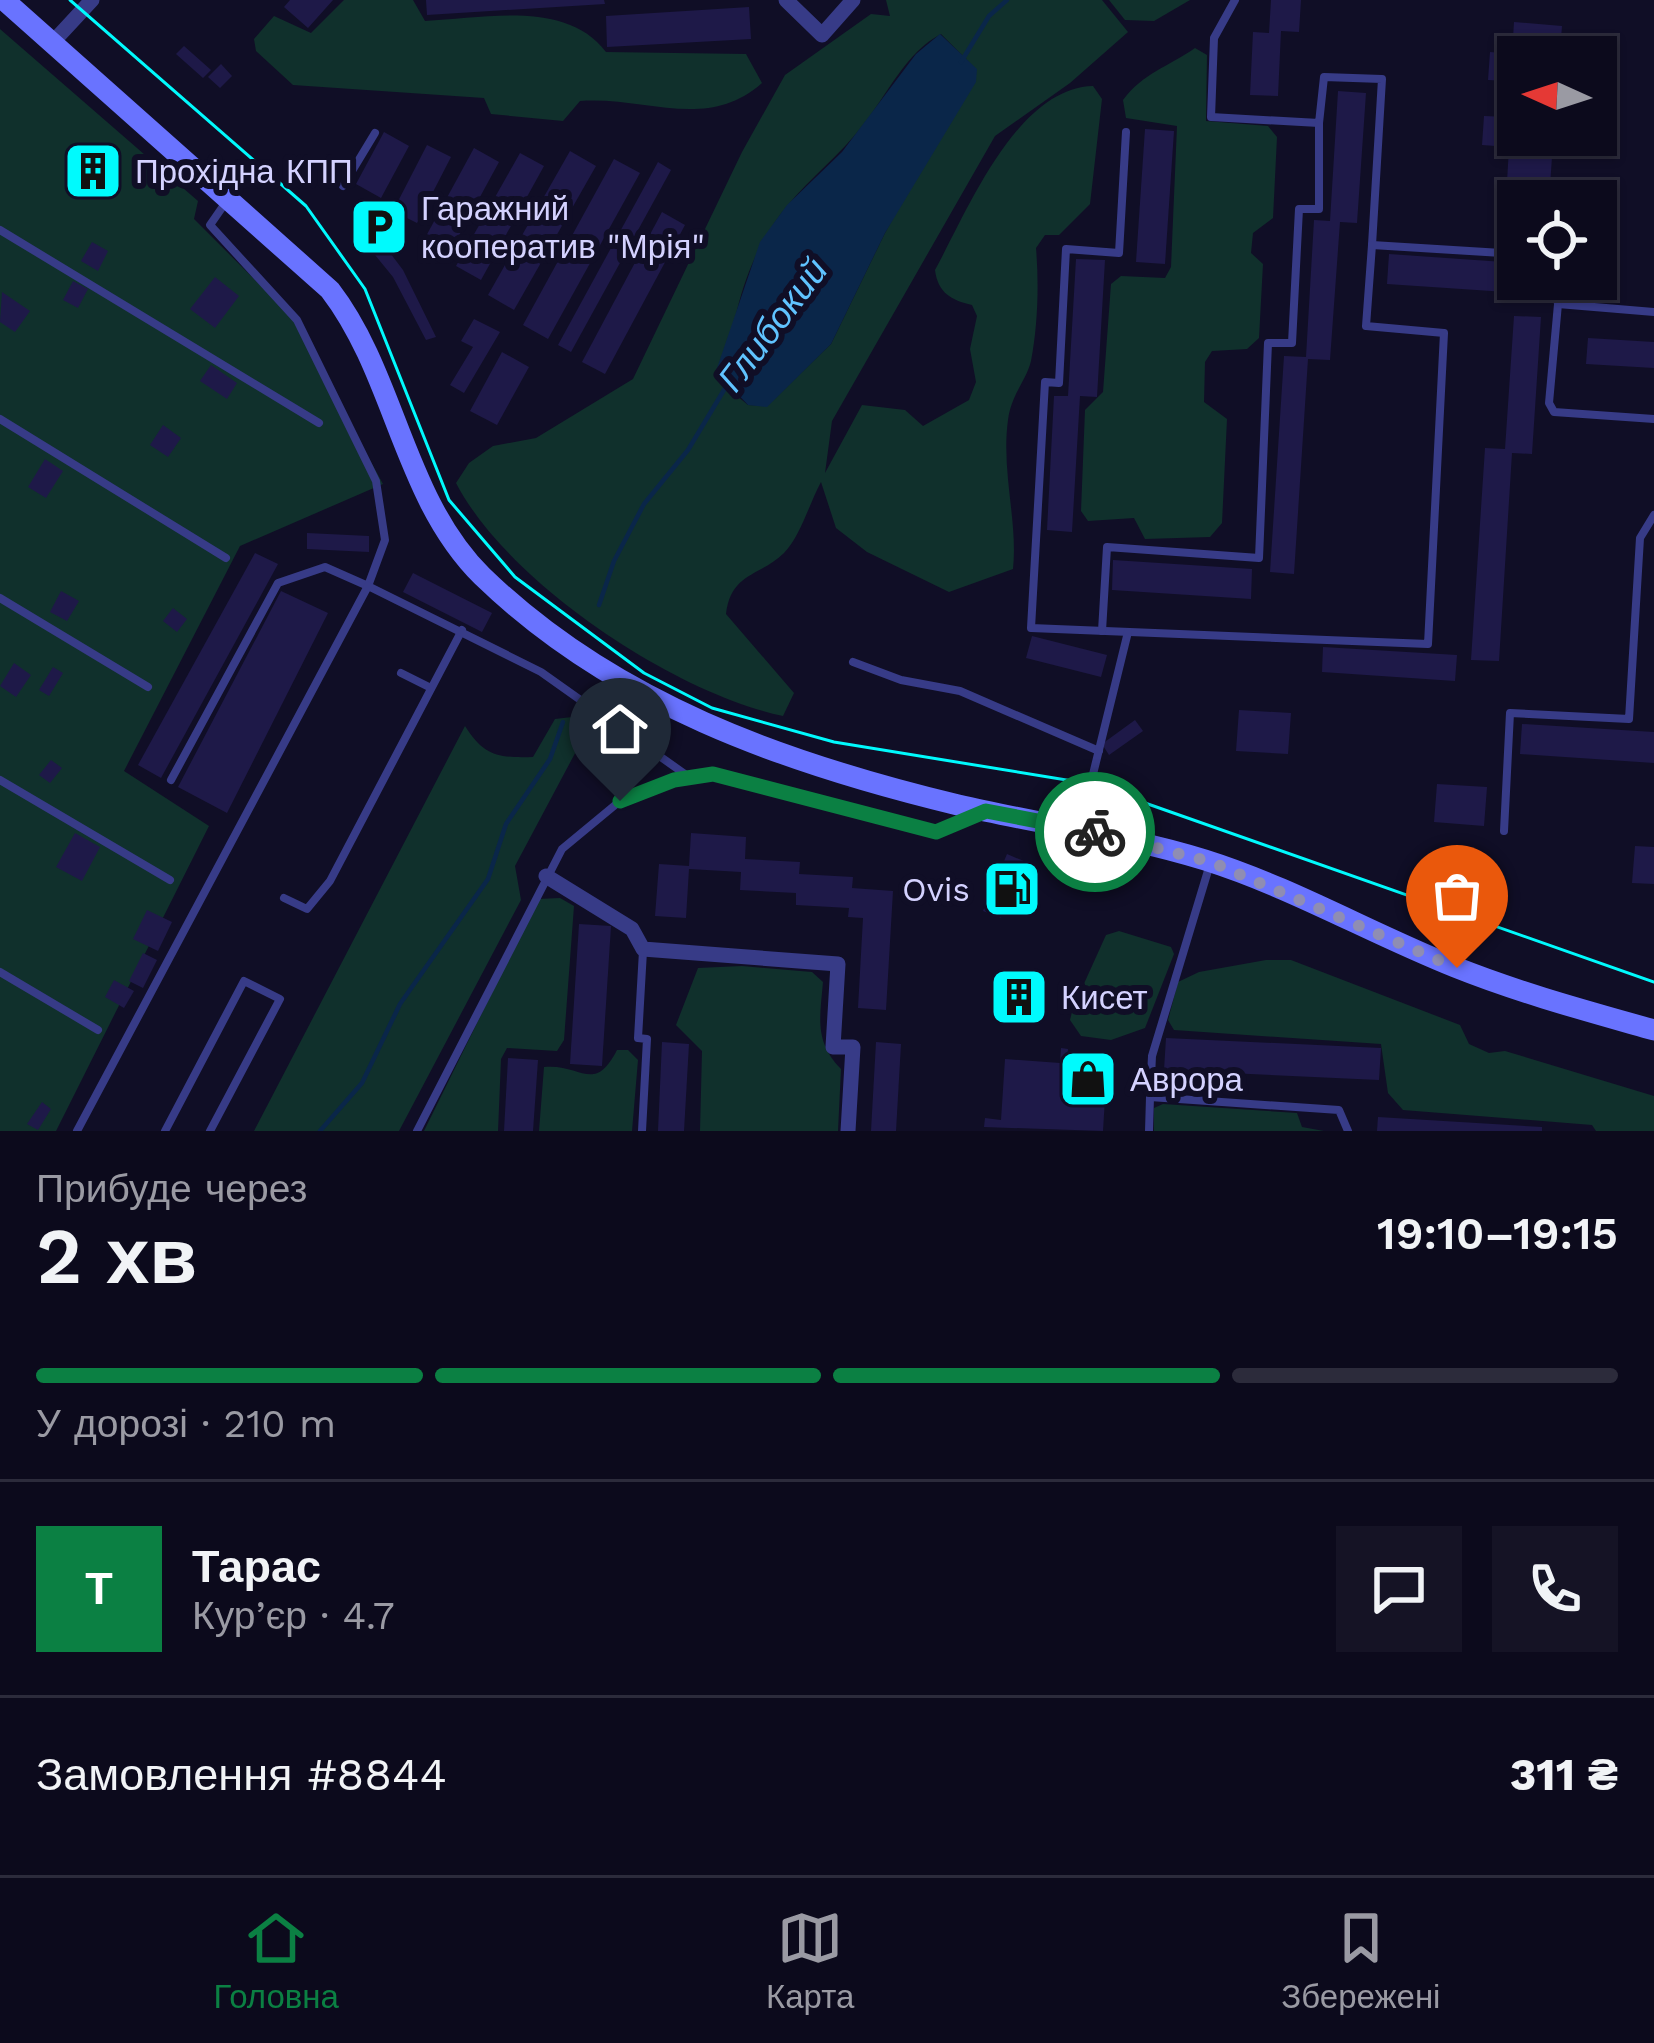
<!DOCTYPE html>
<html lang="uk">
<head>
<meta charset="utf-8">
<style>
  :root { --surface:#0c0a1c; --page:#151325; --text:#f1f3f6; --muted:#9a9aa3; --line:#2c2b3b; --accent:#0b8043 }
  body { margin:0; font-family:"Work Sans",sans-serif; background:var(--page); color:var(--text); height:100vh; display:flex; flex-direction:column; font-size:45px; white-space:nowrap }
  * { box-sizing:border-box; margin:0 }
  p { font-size:39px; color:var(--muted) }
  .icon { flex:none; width:66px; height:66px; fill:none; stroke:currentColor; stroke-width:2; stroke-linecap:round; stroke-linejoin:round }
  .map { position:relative; height:1131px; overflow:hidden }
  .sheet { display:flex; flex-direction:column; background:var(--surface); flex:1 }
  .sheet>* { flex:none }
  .needle { width:78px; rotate:273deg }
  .buttons { position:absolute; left:1497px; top:36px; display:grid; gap:24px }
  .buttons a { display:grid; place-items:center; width:120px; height:120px; border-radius:0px; background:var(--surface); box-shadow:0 3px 9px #0004,0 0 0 3px var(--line); font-size:60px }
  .pin { position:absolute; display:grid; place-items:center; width:102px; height:102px; color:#fff; margin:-123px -51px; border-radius:50% 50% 50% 0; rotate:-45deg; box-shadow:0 0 12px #0007 }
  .pin .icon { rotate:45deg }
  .courier { position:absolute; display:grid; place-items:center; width:120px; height:120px; margin:-60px; border:9px solid #0b8043; border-radius:50%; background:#fff; color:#222; box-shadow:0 3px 15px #0007 }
  .summary em { font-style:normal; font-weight:600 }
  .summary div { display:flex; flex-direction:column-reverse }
  .summary { display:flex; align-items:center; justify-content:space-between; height:204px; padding:0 36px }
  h1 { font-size:78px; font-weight:600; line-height:90px }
  .bar { display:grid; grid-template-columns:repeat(4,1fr); gap:18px 12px; align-content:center; height:144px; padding:0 36px }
  .bar i { height:15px; border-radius:9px; background:var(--line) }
  .bar .current { background:var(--accent) }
  .bar p { grid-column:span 4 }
  .line { display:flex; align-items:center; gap:30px; padding:0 36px; border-top:3px solid var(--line) }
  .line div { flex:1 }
  .round { display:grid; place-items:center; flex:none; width:126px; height:126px; border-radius:0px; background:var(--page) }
  .menu { display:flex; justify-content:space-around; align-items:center; height:168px; border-top:3px solid var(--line); background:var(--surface); font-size:33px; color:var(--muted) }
  .menu a { display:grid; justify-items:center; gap:6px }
  .menu .current { color:var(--accent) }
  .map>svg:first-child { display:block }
  .green { fill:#10302c; fill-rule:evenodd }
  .water { fill:#0a2649 }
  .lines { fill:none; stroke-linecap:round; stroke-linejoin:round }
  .stream { stroke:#0a2649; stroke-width:4.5 }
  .building { fill:#1e1948 }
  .service { stroke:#373b87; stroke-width:8 }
  .minor { stroke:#373b87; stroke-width:15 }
  .secondary { stroke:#6973ff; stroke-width:21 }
  .tram { stroke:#00fafd; stroke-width:3 }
  .done { stroke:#8f8db3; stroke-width:12; stroke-dasharray:0 21.6 }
  .route { stroke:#0b8043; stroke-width:15 }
  .labels { text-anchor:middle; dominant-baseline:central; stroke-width:12; stroke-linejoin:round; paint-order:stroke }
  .poi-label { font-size:33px; fill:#d4d2ff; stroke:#100e26; text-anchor:start }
  .water-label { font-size:36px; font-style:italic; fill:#60c3ff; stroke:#100e26 }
</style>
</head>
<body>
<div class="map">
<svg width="1654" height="1131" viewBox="0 0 1654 1131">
  <rect width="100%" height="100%" fill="#100e26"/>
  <g class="green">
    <path d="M344,0h69l12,21c60,-3 142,-21 181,31l140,2 16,29c-55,49 -117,13 -182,18l-17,20 -72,-7 -7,-16 -191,-13 -37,-34 -2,-12 20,-23 37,17z"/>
    <path d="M886,0h216l26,32 -58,51 -75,53 -163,285 -7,52 37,-68 43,5 18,16 46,-26 7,-18 -6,-33 7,-33 -5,-11c-21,-5 -34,-12 -37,-35 32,-58 81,-182 158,-184l9,13 -12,105 -31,31h-14l-9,13c3,36 2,76 -5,113 -4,18 -20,34 -23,59 -7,52 10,101 5,149l-64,23 -82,-40 -31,-24 -15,-46c-11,20 -21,55 -37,71 -23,23 -53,19 -58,61l68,79 -11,23c-109,-23 -275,-133 -327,-233l13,-20 24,-17 43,-8 97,-59 109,-227 43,-77 86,-61 19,2zM941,34l35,35 -91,164 -54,111 -64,62 -19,-1 -22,-18c4,-65 19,-130 61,-181 23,-28 53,-51 76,-81 24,-30 43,-73 78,-91z"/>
    <polygon points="1109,0 1190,0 1154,21 1125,20"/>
    <polygon points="0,29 198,201 194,219 292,317 383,484 240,546 124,771 209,826 56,1131 0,1131"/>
    <path d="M1195,48l12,7 -1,66 62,5 9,11 -4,81 -20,15 -2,20 12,11 -4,74 -12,11 -35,2 -7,11 -1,40 23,17 -5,104 -12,14 -65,2 -11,-21 -46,3 -7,-10 4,-101 18,-18 8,-108 10,-8 44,2 6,-11 6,-141 -51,-8 -3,-18c20,-27 45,-33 72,-52z"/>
    <path d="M572,717l17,10 -74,139 6,34 -122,231h-145l211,-405c19,30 33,32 68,31l22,-38z"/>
    <polygon points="560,898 574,906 564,1040 557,1051 507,1048 501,1059 498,1131 424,1131 538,899"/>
    <polygon points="1119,931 1171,947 1174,954 1145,1028 1111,1040 1081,1036 1070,1020 1073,1008 1106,935"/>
    <polygon points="1266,960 1291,960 1460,1025 1469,1044 1489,1053 1505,1051 1654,1096 1654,1131 1596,1131 1592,1125 1403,1110 1388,1093 1381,1044 1174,1030 1168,1020 1178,982 1199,972"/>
    <path d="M742,966l70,6 11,10c-3,36 -9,59 18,87l-3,62h-138l2,-80 -26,-26 22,-57z"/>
    <path d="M617,1050h11l10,10 -6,71h-93l5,-64c37,-4 50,28 73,-17z"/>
    <polygon points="1163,1104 1297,1113 1302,1127 1324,1131 1154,1131 1154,1108"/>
  </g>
  <polygon class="water" points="940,34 977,69 976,82 885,233 831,344 767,407 748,405 716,371 760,242 787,205 842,152 916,54"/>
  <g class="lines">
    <g class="stream">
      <polyline points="961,62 989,16 1007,0"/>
      <polyline points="599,605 614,561 644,504 688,450 727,385"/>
      <polyline points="320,1131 362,1083 400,1004 488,879 506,824 550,759 563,722"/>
    </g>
  </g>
  <g class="building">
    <polygon points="290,0 333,0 308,28 284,7"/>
    <polygon points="426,0 604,0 605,4 427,15"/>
    <polygon points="1271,0 1301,0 1299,32 1281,31 1278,96 1250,95 1253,32 1269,33"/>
    <polygon points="749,7 751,39 607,47 606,16"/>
    <polygon points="1514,22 1562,26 1560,53 1518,57 1518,135 1531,135 1529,156 1552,157 1550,186 1507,182 1509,147 1482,145 1484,116 1508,117 1510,81 1488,80 1490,52 1512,54"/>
    <polygon points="184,46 211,70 203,78 176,54"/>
    <polygon points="221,64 232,76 220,88 208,77"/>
    <polygon points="1338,91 1366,93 1357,223 1340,222 1330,360 1308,359 1294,574 1270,572 1284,356 1306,357 1314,220 1330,221"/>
    <polygon points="1145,129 1174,131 1165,264 1136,262"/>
    <polygon points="384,132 409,146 381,198 356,184"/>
    <polygon points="427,145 451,157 417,223 393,211"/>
    <polygon points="474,148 499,162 450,252 425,238"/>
    <polygon points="570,151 596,166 514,310 488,295"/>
    <polygon points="520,153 544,166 481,280 456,266"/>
    <polygon points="90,154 111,167 97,189 76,176"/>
    <polygon points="614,159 640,173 548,339 523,325"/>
    <polygon points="658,162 671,170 571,352 558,345"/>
    <polygon points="662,212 685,225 605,374 582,362"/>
    <polygon points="381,241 403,270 436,337 426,340 393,277 371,250"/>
    <polygon points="92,242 108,251 98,271 81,261"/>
    <polygon points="1389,254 1518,263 1521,293 1387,284"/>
    <polygon points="1076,259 1105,260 1097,397 1080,396 1072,532 1047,530 1054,396 1068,396"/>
    <polygon points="215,277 239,296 215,328 190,309"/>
    <polygon points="73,281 88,289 78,308 63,300"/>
    <polygon points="2,292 30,311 15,332 0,322"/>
    <polygon points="1514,316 1541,317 1532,454 1512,453 1499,661 1471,660 1485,448 1505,449"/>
    <polygon points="474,319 500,332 464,393 450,385 473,347 461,341"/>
    <polygon points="1588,338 1654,342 1654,368 1586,364"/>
    <polygon points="502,352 529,367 497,425 470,411"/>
    <polygon points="211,365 237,383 227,399 200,381"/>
    <polygon points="163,425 181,438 168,457 150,445"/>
    <polygon points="45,459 63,471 46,498 28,487"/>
    <polygon points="307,533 369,536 369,552 307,549"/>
    <polygon points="255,553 278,564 161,778 138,765"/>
    <polygon points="1113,560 1252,569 1251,599 1112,590"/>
    <polygon points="413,573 492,613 482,632 403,592"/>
    <polygon points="61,591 79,601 67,621 50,612"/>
    <polygon points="281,591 328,613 227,813 178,787"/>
    <polygon points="173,608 187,619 177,632 163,621"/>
    <polygon points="1032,636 1107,655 1101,677 1026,658"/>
    <polygon points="1323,647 1457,655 1455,681 1322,672"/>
    <polygon points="14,663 31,675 16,697 0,686"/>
    <polygon points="53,667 63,673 49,696 39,690"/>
    <polygon points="1239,710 1291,713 1288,754 1236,751"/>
    <polygon points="1135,720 1143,731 1109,755 1102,744"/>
    <polygon points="1522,724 1654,732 1654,763 1520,754"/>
    <polygon points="51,760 62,768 50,783 39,775"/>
    <polygon points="1437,784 1487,787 1484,826 1434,822"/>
    <polygon points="75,833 100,847 82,881 56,867"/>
    <polygon points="691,833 746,837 745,859 800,862 799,874 853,877 852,888 893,891 886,1010 858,1008 863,918 848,917 849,908 796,905 796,893 740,890 741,872 689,869 686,918 655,916 659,864 689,866"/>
    <polygon points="1635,846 1654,847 1654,884 1632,883"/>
    <polygon points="1007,854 1026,862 1001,918 983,911"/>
    <polygon points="147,910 172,922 158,951 133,939"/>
    <polygon points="579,924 611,926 602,1066 570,1064"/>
    <polygon points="143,953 157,960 143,988 129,981"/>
    <polygon points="114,980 134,991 124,1008 105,997"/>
    <polygon points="1008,986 1030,987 1029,1002 992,1001 992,992 1008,992"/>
    <polygon points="1166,1038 1381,1048 1379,1080 1164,1070"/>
    <polygon points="662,1042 689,1044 684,1131 658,1131"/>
    <polygon points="876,1042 901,1044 896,1131 871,1131"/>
    <polygon points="1061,1048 1068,1049 1067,1063 1107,1066 1103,1131 984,1127 985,1118 1001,1120 1005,1059 1060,1063"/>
    <polygon points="508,1058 538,1060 533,1131 504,1131"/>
    <polygon points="42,1102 51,1109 38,1130 27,1124"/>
    <polygon points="1378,1117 1542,1127 1542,1131 1377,1131"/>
  </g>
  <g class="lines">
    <g class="service">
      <polyline points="1235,0 1214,38 1211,117 1319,123 1324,77 1382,79 1372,245"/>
      <polyline points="1126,132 1119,253 1066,249 1059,383 1045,382 1031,628 1428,644 1444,333 1366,326 1372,245 1518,254"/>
      <polyline points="343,186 375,133"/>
      <polyline points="0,230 319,423"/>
      <polyline points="1554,279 1558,304 1654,312"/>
      <polyline points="1558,304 1549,403 1554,412 1654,419"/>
      <polyline points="0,419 226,558"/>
      <polyline points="0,598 148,687"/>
      <polyline points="1102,631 1107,547 1259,558 1268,343 1292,343 1299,209 1319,209 1319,123"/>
      <polyline points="853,662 901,680 960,691 1099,751"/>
      <polyline points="401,673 431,688"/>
      <polyline points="0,780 170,880"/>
      <polyline points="171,780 278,583 325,567 368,586 385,540 376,481 297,320 210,225 226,202"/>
      <polyline points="1080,827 1128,632"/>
      <polyline points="1504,831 1510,713 1629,719 1640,538 1654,515"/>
      <polyline points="1210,864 1152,1056 1150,1097 1339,1110 1348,1131"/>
      <polyline points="284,898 307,909 330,881 462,630"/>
      <polyline points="0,972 98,1030"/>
      <polyline points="77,1131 368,586 541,672 689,777"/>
      <polyline points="165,1131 244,981 280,999 210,1131"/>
      <polyline points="417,1131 562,849 620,801 674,780 713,774 936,831 979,814"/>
      <polyline points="642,1131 647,1039 638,1038 643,951"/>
      <polyline points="1149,1131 1150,1097"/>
    </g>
    <g class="minor">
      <polyline points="786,0 822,35 853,0"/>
      <polyline points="53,42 92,0"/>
      <polyline points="546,876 632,929 643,949 838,964 833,1047 853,1047 848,1131"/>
    </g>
    <path class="secondary" d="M4,0l326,290c66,86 73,208 152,286 131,127 302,187 476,229 82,19 166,30 247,55 86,27 167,74 250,107 65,26 132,44 199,63"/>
    <polyline class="tram" points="70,0 306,206 365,289 449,500 515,577 644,673 712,708 834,742 1091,784 1654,982"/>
  </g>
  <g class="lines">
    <polyline class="done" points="1095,832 1211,862 1457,968"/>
    <polyline class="route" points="620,801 674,780 713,774 936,832 986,811 1095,832"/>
  </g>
  <defs>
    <symbol id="building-square" viewBox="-11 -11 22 22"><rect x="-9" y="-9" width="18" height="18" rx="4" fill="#00fafd" stroke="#100e26"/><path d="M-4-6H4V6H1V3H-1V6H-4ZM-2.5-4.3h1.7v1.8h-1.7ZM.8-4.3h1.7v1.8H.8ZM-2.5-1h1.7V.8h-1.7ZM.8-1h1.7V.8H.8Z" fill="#111"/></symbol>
    <symbol id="parking-square" viewBox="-11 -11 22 22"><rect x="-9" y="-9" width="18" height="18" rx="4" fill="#00fafd" stroke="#100e26"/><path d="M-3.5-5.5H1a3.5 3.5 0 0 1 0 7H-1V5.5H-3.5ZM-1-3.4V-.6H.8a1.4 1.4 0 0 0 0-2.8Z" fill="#111"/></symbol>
    <symbol id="fuel-square" viewBox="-11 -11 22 22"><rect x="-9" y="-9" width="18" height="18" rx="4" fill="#00fafd" stroke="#100e26"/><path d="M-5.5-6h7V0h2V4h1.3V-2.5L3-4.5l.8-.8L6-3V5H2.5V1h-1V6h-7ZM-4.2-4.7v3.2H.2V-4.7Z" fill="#111"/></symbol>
    <symbol id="shop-square" viewBox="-11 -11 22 22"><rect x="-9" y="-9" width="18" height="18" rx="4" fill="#00fafd" stroke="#100e26"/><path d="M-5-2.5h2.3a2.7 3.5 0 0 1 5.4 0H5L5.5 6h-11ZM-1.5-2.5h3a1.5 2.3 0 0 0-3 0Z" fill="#111"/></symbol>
  </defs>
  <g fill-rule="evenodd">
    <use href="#building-square" x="60" y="138" width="66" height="66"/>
    <use href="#parking-square" x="346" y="194" width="66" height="66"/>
    <use href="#fuel-square" x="979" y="856" width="66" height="66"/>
    <use href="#building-square" x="986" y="964" width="66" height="66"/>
    <use href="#shop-square" x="1055" y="1046" width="66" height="66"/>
  </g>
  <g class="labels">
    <g class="poi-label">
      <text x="135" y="171">Прохідна КПП</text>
      <text x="421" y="208">Гаражний<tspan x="421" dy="38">кооператив "Мрія"</tspan></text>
      <text x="970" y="889" text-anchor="end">Ovis</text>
      <text x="1061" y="997">Кисет</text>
      <text x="1130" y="1079">Аврора</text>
    </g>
    <g class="water-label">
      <text transform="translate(773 325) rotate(-53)">Глибокий</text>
    </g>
  </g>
</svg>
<div class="buttons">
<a><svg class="needle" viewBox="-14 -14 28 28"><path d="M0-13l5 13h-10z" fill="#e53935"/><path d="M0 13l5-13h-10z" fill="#9a9aa3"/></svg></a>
<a><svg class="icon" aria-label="locate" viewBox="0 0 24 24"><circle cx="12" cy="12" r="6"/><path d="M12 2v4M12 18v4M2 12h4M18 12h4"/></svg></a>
</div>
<div class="pin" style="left:1457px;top:968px;background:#ea580c"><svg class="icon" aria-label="bag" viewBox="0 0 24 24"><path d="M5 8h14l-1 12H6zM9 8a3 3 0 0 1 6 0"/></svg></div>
<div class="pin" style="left:620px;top:801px;background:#1f2937"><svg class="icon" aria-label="home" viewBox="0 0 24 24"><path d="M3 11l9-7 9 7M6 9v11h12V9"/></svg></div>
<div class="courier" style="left:1095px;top:832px"><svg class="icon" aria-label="bike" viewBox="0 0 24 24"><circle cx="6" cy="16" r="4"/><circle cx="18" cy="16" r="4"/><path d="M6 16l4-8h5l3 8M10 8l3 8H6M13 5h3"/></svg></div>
</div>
<section class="sheet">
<div class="summary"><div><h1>2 хв</h1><p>Прибуде через</p></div><em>19:10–19:15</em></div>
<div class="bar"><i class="current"></i><i class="current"></i><i class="current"></i><i></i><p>У дорозі · 210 m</p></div>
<div class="line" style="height:216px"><b class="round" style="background:var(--accent);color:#fff">Т</b><div><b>Тарас</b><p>Кур’єр · 4.7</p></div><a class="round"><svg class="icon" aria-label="chat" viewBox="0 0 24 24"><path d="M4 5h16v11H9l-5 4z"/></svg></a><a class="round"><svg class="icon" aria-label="phone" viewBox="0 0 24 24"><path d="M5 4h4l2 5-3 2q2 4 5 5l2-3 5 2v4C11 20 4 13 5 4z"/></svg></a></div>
<div class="line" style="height:156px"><div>Замовлення #8844</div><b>311 ₴</b></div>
</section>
<nav class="menu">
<a class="current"><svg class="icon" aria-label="home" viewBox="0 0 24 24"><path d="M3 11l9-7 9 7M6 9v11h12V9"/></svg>Головна</a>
<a><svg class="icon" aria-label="map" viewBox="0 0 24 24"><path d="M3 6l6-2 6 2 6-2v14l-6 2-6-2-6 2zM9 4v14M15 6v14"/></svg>Карта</a>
<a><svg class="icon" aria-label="saved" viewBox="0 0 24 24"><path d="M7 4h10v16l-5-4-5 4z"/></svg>Збережені</a>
</nav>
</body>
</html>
